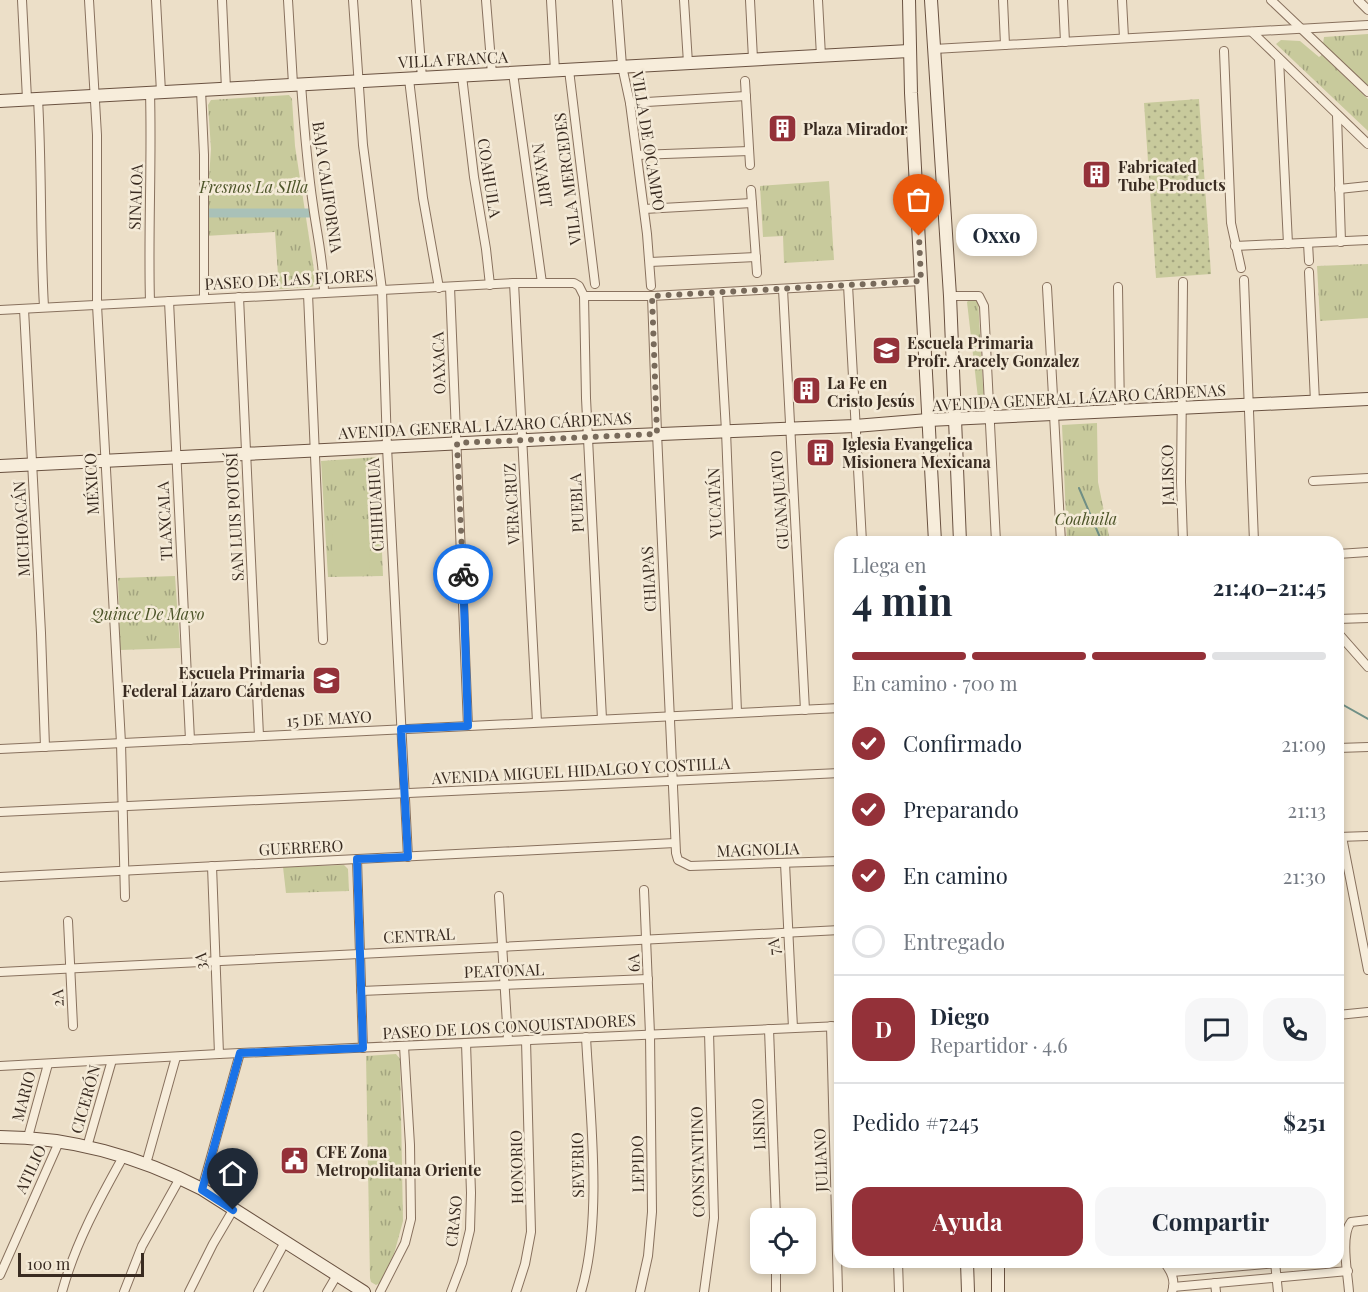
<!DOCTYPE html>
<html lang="es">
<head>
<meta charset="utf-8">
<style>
  :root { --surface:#fff; --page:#f6f6f7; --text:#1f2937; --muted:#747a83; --line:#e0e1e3; --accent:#943139 }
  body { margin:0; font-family:"Playfair Display",serif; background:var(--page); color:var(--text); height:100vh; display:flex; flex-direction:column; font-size:22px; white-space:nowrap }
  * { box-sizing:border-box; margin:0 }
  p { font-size:20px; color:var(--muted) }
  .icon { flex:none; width:33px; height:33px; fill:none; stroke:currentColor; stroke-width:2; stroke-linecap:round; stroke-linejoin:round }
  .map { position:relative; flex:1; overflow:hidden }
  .panel { position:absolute; left:834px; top:536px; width:510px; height:732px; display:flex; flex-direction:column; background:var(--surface); border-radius:18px; box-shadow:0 3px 9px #0003 }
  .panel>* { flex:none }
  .controls { position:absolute; left:750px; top:1208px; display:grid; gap:12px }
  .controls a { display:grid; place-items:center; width:66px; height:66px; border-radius:12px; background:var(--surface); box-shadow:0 3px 9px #0003; font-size:30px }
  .scale { position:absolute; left:18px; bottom:15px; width:126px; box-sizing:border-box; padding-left:6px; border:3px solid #392b21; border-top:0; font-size:16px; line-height:21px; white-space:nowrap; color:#392b21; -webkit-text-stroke:4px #f4ead7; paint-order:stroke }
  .pin { position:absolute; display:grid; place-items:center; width:51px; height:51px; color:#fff; margin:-62px -26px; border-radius:50% 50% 50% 0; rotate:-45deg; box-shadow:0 0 6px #0007 }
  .pin .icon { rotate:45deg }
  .courier { position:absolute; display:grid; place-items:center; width:60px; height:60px; margin:-30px; border:4px solid #1a73e8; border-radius:50%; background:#fff; color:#222; box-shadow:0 2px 8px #0007 }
  .bubble { position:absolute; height:42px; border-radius:18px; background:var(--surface); box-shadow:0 3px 9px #0003; font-size:20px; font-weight:700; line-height:42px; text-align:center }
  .overview em { font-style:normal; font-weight:700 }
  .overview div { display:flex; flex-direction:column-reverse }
  .overview { display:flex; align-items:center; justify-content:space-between; height:102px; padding:0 18px }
  h1 { font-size:39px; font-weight:700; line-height:45px }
  .bar { display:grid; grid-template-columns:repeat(4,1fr); gap:9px 6px; align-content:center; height:72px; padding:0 18px }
  .bar i { height:8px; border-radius:4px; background:var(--line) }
  .bar .current { background:var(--accent) }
  .bar p { grid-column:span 4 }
  .line { display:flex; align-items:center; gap:15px; padding:0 18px; border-top:2px solid var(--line) }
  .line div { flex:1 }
  .round { display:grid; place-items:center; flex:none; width:63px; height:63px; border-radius:18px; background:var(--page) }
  ol { padding:0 18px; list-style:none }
  li { display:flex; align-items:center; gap:18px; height:66px }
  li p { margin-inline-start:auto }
  li .icon { padding:6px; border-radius:50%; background:var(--accent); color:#fff; stroke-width:4 }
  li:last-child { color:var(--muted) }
  li i { width:33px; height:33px; border:3px solid var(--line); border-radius:50% }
  .cta { display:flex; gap:12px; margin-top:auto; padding:12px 18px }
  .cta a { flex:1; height:69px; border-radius:18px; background:var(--accent); color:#fff; font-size:24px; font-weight:700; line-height:69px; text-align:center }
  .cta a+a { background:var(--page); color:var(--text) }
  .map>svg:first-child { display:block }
  .grass { fill:url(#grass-dots) }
  .park { fill:url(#park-tufts) }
  .garden { fill:#c8ca9c }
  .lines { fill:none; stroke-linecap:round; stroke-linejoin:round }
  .stream { stroke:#708f85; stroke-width:2 }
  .canal { stroke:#a9c1b8; stroke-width:9 }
  .street-casing { stroke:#88715e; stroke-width:10 }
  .secondary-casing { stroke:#6a5241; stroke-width:14 }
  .street { stroke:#f7eddb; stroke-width:8 }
  .secondary { stroke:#f7eddb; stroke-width:12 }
  .done { stroke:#786a5b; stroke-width:6; stroke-dasharray:0 10.8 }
  .route { stroke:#1a73e8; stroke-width:8 }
  .labels { text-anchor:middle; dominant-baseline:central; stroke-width:5; stroke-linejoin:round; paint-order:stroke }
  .street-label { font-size:16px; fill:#392b21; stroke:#f4ead7 }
  .poi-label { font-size:16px; font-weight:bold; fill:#392b21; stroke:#f4ead7; text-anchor:start }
  .park-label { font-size:16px; font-style:italic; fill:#4c5428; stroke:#f4ead7 }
</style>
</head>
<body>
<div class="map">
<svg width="1368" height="1292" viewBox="0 0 1368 1292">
  <defs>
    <pattern id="grass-dots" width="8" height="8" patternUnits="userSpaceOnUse" patternTransform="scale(1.5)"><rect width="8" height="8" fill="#c8ca9c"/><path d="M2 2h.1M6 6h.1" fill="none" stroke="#a3a47f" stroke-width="1.8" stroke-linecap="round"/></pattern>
    <pattern id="park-tufts" width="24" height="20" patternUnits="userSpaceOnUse" patternTransform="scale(1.5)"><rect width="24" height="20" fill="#c8ca9c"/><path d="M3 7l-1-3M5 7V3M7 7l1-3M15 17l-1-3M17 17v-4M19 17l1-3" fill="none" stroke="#a3a47f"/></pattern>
  </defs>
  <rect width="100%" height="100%" fill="#ecdfc8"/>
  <polygon class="grass" points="1199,99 1211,274 1156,278 1144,103"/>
  <g class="park">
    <polygon points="1368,34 1368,87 1323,44 1324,37"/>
    <polygon points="1281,40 1300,41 1319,57 1322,55 1368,99 1368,131 1276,44"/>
    <polygon points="289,95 292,99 295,146 316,283 312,287 279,289 275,232 205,236 211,149 208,105 211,100"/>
    <polygon points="829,181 834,260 784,263 783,236 763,237 760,186"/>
    <polygon points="1368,264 1368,318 1320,321 1317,266"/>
    <polygon points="969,300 978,300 984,403 978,398 967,302"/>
    <polygon points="1097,423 1098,482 1110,541 1067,541 1062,425"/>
    <polygon points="378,457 383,576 328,577 321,461"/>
    <polygon points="175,576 180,648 120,650 118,578"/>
    <polygon points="344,865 348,869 349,891 286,893 283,867"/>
    <polygon points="396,1054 400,1059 403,1221 394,1254 380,1283 376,1285 371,1282 370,1278 366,1056"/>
  </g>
  <polygon class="garden" points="368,519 370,570 333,570 332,520"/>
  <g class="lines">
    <g class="stream">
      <polyline points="1079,488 1102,542"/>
      <polyline points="1338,702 1368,719"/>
    </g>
    <polyline class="canal" points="207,213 314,213"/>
    <defs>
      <g id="street">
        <polyline points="22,0 27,99"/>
        <polyline points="89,0 97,135 97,305 121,743 125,897"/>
        <polyline points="156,0 161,92"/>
        <polyline points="222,0 226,89"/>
        <polyline points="288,0 293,84"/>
        <polyline points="353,0 363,145 382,290 387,447 408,857"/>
        <polyline points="416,0 422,78"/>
        <polyline points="486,0 492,74"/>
        <polyline points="551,0 555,71"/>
        <polyline points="617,0 622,66 630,103 647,234 651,286"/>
        <polyline points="684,0 688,63"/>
        <polyline points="750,0 753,59"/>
        <polyline points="818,0 821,56"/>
        <polyline points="1003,0 1005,45"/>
        <polyline points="1063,0 1065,42"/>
        <polyline points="1122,0 1124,38"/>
        <polyline points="1271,0 1368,92"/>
        <polyline points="1358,0 1368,10"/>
        <polyline points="1252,32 1368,144"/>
        <polyline points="934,49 1368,25"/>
        <polyline points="1224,51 1231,223 1241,268"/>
        <polyline points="1279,59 1288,244"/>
        <polyline points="569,70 595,284"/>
        <polyline points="513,73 542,283"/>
        <polyline points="462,76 474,177 486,249 490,285"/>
        <polyline points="409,79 423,198 439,288"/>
        <polyline points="745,81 750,165"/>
        <path d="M301,84c3,41 6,81 12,121 4,30 11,58 11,88"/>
        <polyline points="201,90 204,155 204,298"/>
        <path d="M150,93c2,70 -2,139 0,209"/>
        <path d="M38,99c4,69 2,139 6,208"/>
        <polyline points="630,103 746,96"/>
        <polyline points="1337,115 1341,242"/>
        <polyline points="637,155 749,151"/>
        <polyline points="1339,189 1368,186"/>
        <polyline points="751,190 757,273"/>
        <polyline points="644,209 752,203"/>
        <polyline points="1308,243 1309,261"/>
        <polyline points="1235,246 1368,240"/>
        <polyline points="650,262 756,257"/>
        <polyline points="1309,272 1315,402"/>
        <polyline points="1244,280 1254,542"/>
        <polyline points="1183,282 1181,482 1183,542"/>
        <polyline points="514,283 537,722"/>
        <polyline points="848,285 862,542"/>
        <polyline points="450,287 468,726"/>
        <polyline points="1047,287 1061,542"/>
        <polyline points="1118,287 1120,412"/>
        <polyline points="783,289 805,710"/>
        <polyline points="718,293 726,431 737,712"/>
        <polyline points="308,294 323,640"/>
        <polyline points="584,296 652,296 921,281"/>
        <polyline points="652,296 657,433 676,853 678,860 690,866 840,861"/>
        <polyline points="950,296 979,296 984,306 996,542"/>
        <polyline points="239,297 259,736"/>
        <polyline points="169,301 190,740"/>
        <polyline points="24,309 41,633 45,747"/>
        <polyline points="0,310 514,283 574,283 579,286 584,296 586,398 602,719"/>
        <polyline points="1313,481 1368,478"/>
        <polyline points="1338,554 1368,552"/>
        <polyline points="1338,619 1368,618"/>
        <polyline points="1338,633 1368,667"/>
        <polyline points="1338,748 1368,747"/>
        <polyline points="0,749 840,708"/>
        <polyline points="0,812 840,773"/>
        <polyline points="1338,837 1368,836"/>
        <polyline points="1342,837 1368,970"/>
        <polyline points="357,859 363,1048"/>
        <polyline points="785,863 793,1028"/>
        <polyline points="212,866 219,1054"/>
        <polyline points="0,877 675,843"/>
        <polyline points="499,896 508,1040"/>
        <polyline points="68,921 73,1026"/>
        <polyline points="0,972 840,930"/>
        <polyline points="361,991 648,979"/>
        <polyline points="1338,1015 1368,1012"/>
        <polyline points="831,1026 838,1292"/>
        <polyline points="769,1029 776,1218"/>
        <polyline points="0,1066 219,1054 840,1026"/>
        <polyline points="28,1137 48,1064"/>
        <polyline points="87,1147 112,1060"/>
        <polyline points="146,1164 176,1057"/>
        <polyline points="202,1189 240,1053"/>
        <polyline points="898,1262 899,1292"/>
        <path d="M1164,1262c7,9 12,18 8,30"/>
        <polyline points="1275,1262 1278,1292"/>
        <polyline points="1172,1272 1290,1262"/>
        <polyline points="0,1275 59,1142"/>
        <polyline points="1215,1283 1216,1292"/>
        <polyline points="1173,1287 1348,1271"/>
        <path d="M62,1292c13,-48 37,-92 61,-135"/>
        <polyline points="124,1292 142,1246 180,1178"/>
        <polyline points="189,1292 213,1244 233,1210"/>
        <polyline points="258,1292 285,1242"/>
        <polyline points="327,1292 337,1275"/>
        <polyline points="380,1292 405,1243 411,1219 410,1145 404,1046"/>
        <polyline points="451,1292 462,1263 470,1230 471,1193 466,1043"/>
        <polyline points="516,1292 525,1264 531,1232 526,1040"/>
        <path d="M581,1292c22,-73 9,-178 5,-255"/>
        <polyline points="640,1292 648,1256 652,1212 650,1034 644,890"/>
        <polyline points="704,1292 714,1218 709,1032"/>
        <polyline points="776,1292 776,1263"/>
        <path d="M1349,1292c-1,-17 -9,-56 2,-70l17,-2"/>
      </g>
      <g id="secondary">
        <polyline points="909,0 911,93 935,542"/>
        <polyline points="931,0 950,296 960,542"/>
        <polyline points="0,101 909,51"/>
        <polyline points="0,466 588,437 855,426 928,420 1368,399"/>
        <path d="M0,1137c70,0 140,20 202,52l162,103"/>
        <polyline points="967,1262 968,1292"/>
        <polyline points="998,1262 998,1292"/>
      </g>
    </defs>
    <use href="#street" class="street-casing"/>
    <use href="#secondary" class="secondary-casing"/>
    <use href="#street" class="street"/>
    <use href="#secondary" class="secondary"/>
  </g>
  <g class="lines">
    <polyline class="done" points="463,574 457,443 657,434 652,296 921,281 919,236"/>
    <polyline class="route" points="233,1210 202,1190 240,1053 363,1048 357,859 408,857 401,729 468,726 463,574"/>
  </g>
  <defs>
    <symbol id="building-square" viewBox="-11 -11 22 22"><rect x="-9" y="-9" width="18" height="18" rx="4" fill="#943139" stroke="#f4ead7"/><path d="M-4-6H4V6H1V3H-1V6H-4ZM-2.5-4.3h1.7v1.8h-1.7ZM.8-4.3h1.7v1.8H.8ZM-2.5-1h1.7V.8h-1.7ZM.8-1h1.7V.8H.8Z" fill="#fff"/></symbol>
    <symbol id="school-square" viewBox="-11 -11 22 22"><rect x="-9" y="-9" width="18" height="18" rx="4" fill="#943139" stroke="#f4ead7"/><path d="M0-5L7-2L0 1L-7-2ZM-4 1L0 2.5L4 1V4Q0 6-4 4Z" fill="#fff"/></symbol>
    <symbol id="civic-square" viewBox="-11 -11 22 22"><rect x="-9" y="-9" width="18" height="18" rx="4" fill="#943139" stroke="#f4ead7"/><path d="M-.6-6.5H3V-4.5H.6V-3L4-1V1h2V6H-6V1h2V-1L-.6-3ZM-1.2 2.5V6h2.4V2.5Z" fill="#fff"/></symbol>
  </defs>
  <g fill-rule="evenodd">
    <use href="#building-square" x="766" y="112" width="33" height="33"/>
    <use href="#building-square" x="1080" y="158" width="33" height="33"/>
    <use href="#school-square" x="870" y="334" width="33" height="33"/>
    <use href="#building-square" x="790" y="374" width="33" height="33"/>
    <use href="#building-square" x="804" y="436" width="33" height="33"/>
    <use href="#school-square" x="310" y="664" width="33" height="33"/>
    <use href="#civic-square" x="278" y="1144" width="33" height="33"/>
  </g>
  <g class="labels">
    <g class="street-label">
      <text transform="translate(453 59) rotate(-3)">VILLA FRANCA</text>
      <text transform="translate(649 141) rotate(81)">VILLA DE OCAMPO</text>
      <text transform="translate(543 175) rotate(82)">NAYARIT</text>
      <text transform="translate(490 178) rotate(81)">COAHUILA</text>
      <text transform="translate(567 179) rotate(-97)">VILLA MERCEDES</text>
      <text transform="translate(328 187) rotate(82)">BAJA CALIFORNIA</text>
      <text transform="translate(135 197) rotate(-88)">SINALOA</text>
      <text transform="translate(289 279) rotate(-3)">PASEO DE LAS FLORES</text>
      <text transform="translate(438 363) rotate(-92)">OAXACA</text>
      <text transform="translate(1079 397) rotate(-3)">AVENIDA GENERAL LÁZARO CÁRDENAS</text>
      <text transform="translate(485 425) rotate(-3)">AVENIDA GENERAL LÁZARO CÁRDENAS</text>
      <text transform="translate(1167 475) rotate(-91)">JALISCO</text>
      <text transform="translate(91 484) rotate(-93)">MÉXICO</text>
      <text transform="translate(779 500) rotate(-94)">GUANAJUATO</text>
      <text transform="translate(576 503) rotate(-93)">PUEBLA</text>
      <text transform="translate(714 503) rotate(-92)">YUCATÁN</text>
      <text transform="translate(511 504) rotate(-93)">VERACRUZ</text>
      <text transform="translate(375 505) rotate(-93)">CHIHUAHUA</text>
      <text transform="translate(234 517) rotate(-93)">SAN LUIS POTOSÍ</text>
      <text transform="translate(164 521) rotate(-93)">TLAXCALA</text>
      <text transform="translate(21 529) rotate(-93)">MICHOACÁN</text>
      <text transform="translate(648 579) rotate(-93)">CHIAPAS</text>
      <text transform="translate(329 718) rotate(-3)">15 DE MAYO</text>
      <text transform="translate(581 770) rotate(-3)">AVENIDA MIGUEL HIDALGO Y COSTILLA</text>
      <text transform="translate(301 847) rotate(-3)">GUERRERO</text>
      <text transform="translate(758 849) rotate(-2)">MAGNOLIA</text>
      <text transform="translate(419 935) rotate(-3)">CENTRAL</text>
      <text transform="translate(773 947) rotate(-94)">7A</text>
      <text transform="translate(200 961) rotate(-92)">3A</text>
      <text transform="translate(633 963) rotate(-92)">6A</text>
      <text transform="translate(504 970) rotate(-2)">PEATONAL</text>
      <text transform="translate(57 998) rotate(-92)">2A</text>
      <text transform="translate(509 1026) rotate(-3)">PASEO DE LOS CONQUISTADORES</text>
      <text transform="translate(23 1096) rotate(-75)">MARIO</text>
      <text transform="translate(85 1099) rotate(-74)">CICERÓN</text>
      <text transform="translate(758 1124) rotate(-92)">LISINO</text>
      <text transform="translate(820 1160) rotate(-92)">JULIANO</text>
      <text transform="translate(697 1162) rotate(-91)">CONSTANTINO</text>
      <text transform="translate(637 1164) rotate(-91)">LEPIDO</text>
      <text transform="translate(577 1165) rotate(-91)">SEVERIO</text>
      <text transform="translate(516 1167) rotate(-91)">HONORIO</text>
      <text transform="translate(30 1169) rotate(-65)">ATILIO</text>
      <text transform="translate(453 1221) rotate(-84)">CRASO</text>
    </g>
    <g class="poi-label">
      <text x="803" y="128">Plaza Mirador</text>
      <text x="1118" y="166">Fabricated<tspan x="1118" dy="18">Tube Products</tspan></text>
      <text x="907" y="342">Escuela Primaria<tspan x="907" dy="18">Profr. Aracely Gonzalez</tspan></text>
      <text x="827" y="382">La Fe en<tspan x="827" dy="18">Cristo Jesús</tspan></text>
      <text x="842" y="443">Iglesia Evangelica<tspan x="842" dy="18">Misionera Mexicana</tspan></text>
      <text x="305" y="672" text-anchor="end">Escuela Primaria<tspan x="305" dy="18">Federal Lázaro Cárdenas</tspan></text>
      <text x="316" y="1151">CFE Zona<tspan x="316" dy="18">Metropolitana Oriente</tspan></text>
    </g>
    <g class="park-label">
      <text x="254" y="186">Fresnos La SIlla</text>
      <text x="1086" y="518">Coahuila</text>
      <text x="148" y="613">Quince De Mayo</text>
    </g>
  </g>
</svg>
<div class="controls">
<a><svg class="icon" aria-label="locate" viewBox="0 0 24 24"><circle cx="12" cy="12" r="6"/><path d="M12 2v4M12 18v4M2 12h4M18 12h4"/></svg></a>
</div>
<div class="scale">100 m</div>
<div class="pin" style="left:919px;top:236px;background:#ea580c"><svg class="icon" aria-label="bag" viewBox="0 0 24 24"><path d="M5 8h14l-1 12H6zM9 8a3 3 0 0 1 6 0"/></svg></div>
<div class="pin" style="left:233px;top:1210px;background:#1f2937"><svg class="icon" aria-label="home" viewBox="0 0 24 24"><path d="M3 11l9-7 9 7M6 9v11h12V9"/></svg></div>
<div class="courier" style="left:463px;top:574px"><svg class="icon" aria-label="bike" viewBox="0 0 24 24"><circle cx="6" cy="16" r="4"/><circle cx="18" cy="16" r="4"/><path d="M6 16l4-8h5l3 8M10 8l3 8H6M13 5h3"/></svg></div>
<div class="bubble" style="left:956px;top:214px;width:81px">Oxxo</div>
<section class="panel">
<div class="overview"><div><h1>4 min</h1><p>Llega en</p></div><em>21:40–21:45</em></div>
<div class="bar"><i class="current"></i><i class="current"></i><i class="current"></i><i></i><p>En camino · 700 m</p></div>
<ol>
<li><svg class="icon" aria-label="check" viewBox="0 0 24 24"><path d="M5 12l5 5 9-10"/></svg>Confirmado<p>21:09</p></li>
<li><svg class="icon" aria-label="check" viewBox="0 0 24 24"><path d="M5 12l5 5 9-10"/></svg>Preparando<p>21:13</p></li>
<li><svg class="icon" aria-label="check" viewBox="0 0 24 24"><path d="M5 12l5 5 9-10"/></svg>En camino<p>21:30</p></li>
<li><i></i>Entregado</li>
</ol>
<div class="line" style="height:108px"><b class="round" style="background:var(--accent);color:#fff">D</b><div><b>Diego</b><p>Repartidor · 4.6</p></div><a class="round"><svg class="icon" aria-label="chat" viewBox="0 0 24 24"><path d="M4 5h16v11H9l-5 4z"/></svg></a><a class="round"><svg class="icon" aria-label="phone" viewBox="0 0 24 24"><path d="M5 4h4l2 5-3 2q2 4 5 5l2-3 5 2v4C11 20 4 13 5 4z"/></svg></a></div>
<div class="line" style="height:78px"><div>Pedido #7245</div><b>$251</b></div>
<div class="cta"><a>Ayuda</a><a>Compartir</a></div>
</section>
</div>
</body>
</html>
